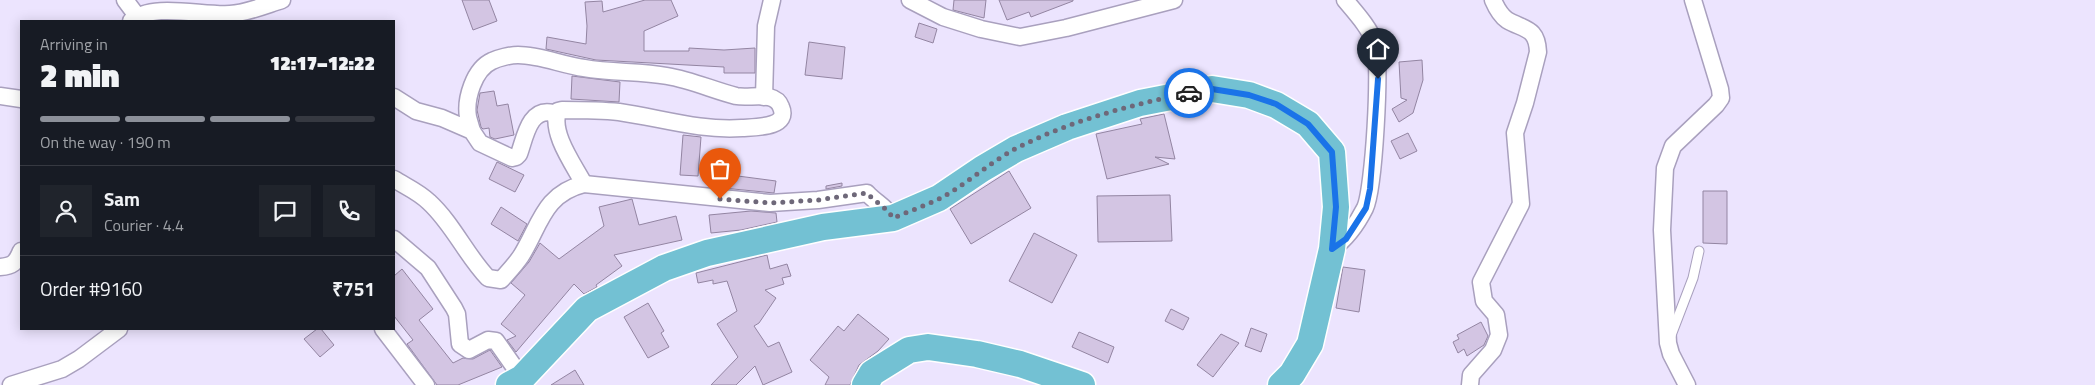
<!DOCTYPE html>
<html lang="en">
<head>
<meta charset="utf-8">
<style>
  :root { --surface:#171b24; --page:#20242c; --text:#f1f3f6; --muted:#9ea1a6; --line:#363941; --accent:#8c9099 }
  body { margin:0; font-family:"Titillium Web",sans-serif; background:var(--page); color:var(--text); height:100vh; display:flex; flex-direction:column; font-size:19px; white-space:nowrap }
  * { box-sizing:border-box; margin:0 }
  p { font-size:16px; color:var(--muted) }
  .icon { flex:none; width:28px; height:28px; fill:none; stroke:currentColor; stroke-width:2; stroke-linecap:round; stroke-linejoin:round }
  .map { position:relative; flex:1; overflow:hidden }
  .panel { position:absolute; left:20px; top:20px; width:375px; height:310px; display:flex; flex-direction:column; background:var(--surface); border-radius:0px; box-shadow:0 2px 12px #0003 }
  .panel>* { flex:none }
  .pin { position:absolute; display:grid; place-items:center; width:42px; height:42px; color:#fff; margin:-51px -21px; border-radius:50% 50% 50% 0; rotate:-45deg; box-shadow:0 0 5px #0007 }
  .pin .icon { rotate:45deg }
  .courier { position:absolute; display:grid; place-items:center; width:50px; height:50px; margin:-25px; border:4px solid #1a73e8; border-radius:50%; background:#fff; color:#222; box-shadow:0 1px 6px #0007 }
  .head em { font-style:normal; font-weight:800 }
  .head div { display:flex; flex-direction:column-reverse }
  .head { display:flex; align-items:center; justify-content:space-between; height:85px; padding:0 20px }
  h1 { font-size:32px; font-weight:800; line-height:38px }
  .bar { display:grid; grid-template-columns:repeat(4,1fr); gap:8px 5px; align-content:center; height:60px; padding:0 20px }
  .bar i { height:6px; border-radius:4px; background:var(--line) }
  .bar .current { background:var(--accent) }
  .bar p { grid-column:span 4 }
  .line { display:flex; align-items:center; gap:12px; padding:0 20px; border-top:1px solid var(--line) }
  .line div { flex:1 }
  .round { display:grid; place-items:center; flex:none; width:52px; height:52px; border-radius:0px; background:var(--page) }
  .map>svg:first-child { display:block }
  .building { fill:#d3c5e3; stroke:#9385a2 }
  .lines { fill:none; stroke-linecap:round; stroke-linejoin:round }
  .lane-casing { stroke:#a9a0be; stroke-width:11 }
  .street-casing { stroke:#a9a0be; stroke-width:19 }
  .primary-casing { stroke:#fff; stroke-width:29 }
  .lane { stroke:#fff; stroke-width:9 }
  .street { stroke:#fff; stroke-width:16 }
  .primary { stroke:#73c1d3; stroke-width:26 }
  .done { stroke:#6e6879; stroke-width:5; stroke-dasharray:0 9 }
  .route { stroke:#1a73e8; stroke-width:6 }
</style>
</head>
<body>
<div class="map">
<svg width="2095" height="385" viewBox="0 0 2095 385">
  <rect width="100%" height="100%" fill="#ece4fe"/>
  <g class="building">
    <polygon points="462,0 489,0 497,21 473,30"/>
    <polygon points="645,0 671,0 678,16 644,31 644,51 689,51 689,48 724,50 755,48 755,73 724,73 724,67 596,60 546,49 547,37 586,44 587,26 585,2 602,1 603,12"/>
    <polygon points="954,0 986,0 984,18 953,10"/>
    <polygon points="999,0 1073,0 1073,1 1031,17 1029,12 1007,20"/>
    <polygon points="919,23 937,29 933,43 915,37"/>
    <polygon points="809,42 845,47 842,79 805,75"/>
    <polygon points="1422,60 1423,80 1413,113 1399,122 1392,109 1407,100 1401,98 1399,62"/>
    <polygon points="572,76 620,82 619,102 571,99"/>
    <polygon points="494,91 497,106 508,104 514,135 495,139 490,137 489,128 483,129 481,127 477,110 480,93"/>
    <polygon points="1164,114 1175,159 1155,157 1169,164 1107,179 1096,134 1142,124 1140,119"/>
    <polygon points="1408,133 1417,151 1400,159 1391,141"/>
    <polygon points="683,135 701,137 698,176 680,175"/>
    <polygon points="497,162 524,175 515,192 489,179"/>
    <polygon points="1009,171 1031,208 971,244 950,209"/>
    <polygon points="715,173 776,181 774,193 713,187"/>
    <polygon points="842,183 842,186 826,189 826,186"/>
    <polygon points="1703,191 1727,191 1727,244 1703,243"/>
    <polygon points="1170,195 1172,241 1098,242 1097,196"/>
    <polygon points="632,199 639,225 676,216 682,240 614,255 622,266 596,285 597,287 584,294 574,284 516,352 507,340 516,336 501,324 525,295 511,283 529,262 540,243 559,259 604,226 599,207"/>
    <polygon points="501,207 527,224 518,241 491,224"/>
    <polygon points="751,211 776,213 777,222 741,230 711,233 709,215"/>
    <polygon points="1034,233 1077,255 1052,303 1009,281"/>
    <polygon points="767,255 770,269 787,264 791,276 782,278 784,284 765,290 776,298 759,323 754,326 768,347 779,342 792,372 763,385 755,366 736,385 711,385 738,357 717,324 737,311 727,281 713,284 713,280 698,283 696,273"/>
    <polygon points="1343,267 1365,270 1359,312 1336,308"/>
    <polygon points="402,269 433,309 419,320 453,363 463,358 473,359 490,350 502,367 458,385 437,385 407,344 413,340 394,316 394,276"/>
    <polygon points="648,303 664,331 661,333 669,347 648,358 624,317"/>
    <polygon points="1171,309 1189,318 1183,330 1165,321"/>
    <polygon points="858,314 889,339 878,351 859,365 850,385 825,385 829,377 810,360 838,326 844,331"/>
    <polygon points="1481,322 1488,336 1484,345 1467,356 1464,349 1458,353 1453,342 1459,339 1457,335"/>
    <polygon points="1251,328 1267,334 1261,352 1245,346"/>
    <polygon points="317,329 321,329 334,345 320,357 304,339"/>
    <polygon points="1079,332 1114,347 1108,363 1072,347"/>
    <polygon points="1221,334 1239,343 1213,377 1197,365"/>
    <polygon points="575,370 584,385 551,385"/>
  </g>
  <g class="lines">
    <defs>
      <polyline id="lane" points="1670,338 1693,278 1699,251"/>
      <g id="street">
        <polyline points="125,0 137,16"/>
        <polyline points="910,0 943,17 981,29 1020,37 1066,28 1174,0"/>
        <path d="M131,21c21,-19 71,-5 99,-7 17,-1 36,-9 52,-14"/>
        <polyline points="0,96 21,99"/>
        <path d="M394,97l22,14 26,7 30,13 8,12 32,15 4,-1 3,-3c6,-16 10,-47 34,-41l3,5"/>
        <polyline points="764,97 766,26 772,0"/>
        <path d="M472,131c-1,-4 -3,-10 -4,-14 -3,-18 6,-48 24,-56 6,-3 18,-6 26,-6 22,0 44,10 66,13 28,5 56,3 83,8 24,4 46,14 69,20 14,3 39,-6 45,11 9,21 -26,20 -39,21 -42,3 -81,-10 -123,-16 -19,-2 -38,-2 -57,-2l-4,1c-8,22 16,54 26,73"/>
        <path d="M394,179c11,7 25,13 35,23 24,22 37,53 59,76l13,2c7,-8 14,-15 20,-24 19,-30 22,-62 63,-72l186,19 48,-3 49,-7c8,9 19,14 26,25"/>
        <polyline points="394,239 428,268 454,308 457,314 460,344 469,350 488,340 496,341 522,378"/>
        <path d="M1332,249c14,-10 25,-25 33,-41 9,-19 16,-143 10,-164 -5,-16 -20,-32 -30,-44"/>
        <path d="M0,267c13,-1 16,-4 21,-16"/>
        <polyline points="383,329 426,385"/>
        <polyline points="11,385 62,369 79,359 119,329"/>
        <path d="M1470,385l1,-10 22,-25 6,-15 -3,-20 -12,-14 -3,-19 40,-78 -6,-71 10,-30 13,-51c-1,-25 -14,-22 -31,-32 -7,-5 -11,-13 -14,-20"/>
        <polyline points="1687,385 1671,354 1668,343 1662,230 1665,168 1673,146 1716,105 1721,98 1720,89 1693,0"/>
      </g>
      <g id="primary">
        <polyline points="509,385 522,378 587,309 664,268 707,253 823,227 893,218 939,198 982,169 1016,149 1067,127 1140,103 1212,89 1249,95 1276,105 1308,124 1332,152 1336,207 1332,249 1310,344 1292,374 1281,385"/>
        <polyline points="865,385 872,373 909,350 928,347 977,354 1020,364 1082,385"/>
      </g>
    </defs>
    <use href="#lane" class="lane-casing"/>
    <use href="#street" class="street-casing"/>
    <use href="#primary" class="primary-casing"/>
    <use href="#lane" class="lane"/>
    <use href="#street" class="street"/>
    <use href="#primary" class="primary"/>
  </g>
  <g class="lines">
    <path class="done" d="M720,199l50,4 48,-3 49,-7c8,9 19,14 26,25 15,-6 31,-12 46,-19 25,-13 50,-36 76,-50 54,-28 115,-44 174,-56"/>
    <polyline class="route" points="1189,93 1212,89 1249,95 1276,104 1308,124 1332,152 1336,207 1332,249 1346,239 1366,208 1370,189 1378,79"/>
  </g>
</svg>
<div class="pin" style="left:720px;top:199px;background:#ea580c"><svg class="icon" aria-label="bag" viewBox="0 0 24 24"><path d="M5 8h14l-1 12H6zM9 8a3 3 0 0 1 6 0"/></svg></div>
<div class="pin" style="left:1378px;top:79px;background:#1f2937"><svg class="icon" aria-label="home" viewBox="0 0 24 24"><path d="M3 11l9-7 9 7M6 9v11h12V9"/></svg></div>
<div class="courier" style="left:1189px;top:93px"><svg class="icon" aria-label="car" viewBox="0 0 24 24"><path d="M5 17H2v-5l4-1 3-4h7l3 4 3 1v5h-3M9 17h6M6 11h13"/><circle cx="7" cy="17" r="2"/><circle cx="17" cy="17" r="2"/></svg></div>
<section class="panel">
<div class="head"><div><h1>2 min</h1><p>Arriving in</p></div><em>12:17–12:22</em></div>
<div class="bar"><i class="current"></i><i class="current"></i><i class="current"></i><i></i><p>On the way · 190 m</p></div>
<div class="line" style="height:90px"><a class="round"><svg class="icon" aria-label="person" viewBox="0 0 24 24"><circle cx="12" cy="8" r="4"/><path d="M4 21q1-7 8-7t8 7"/></svg></a><div><b>Sam</b><p>Courier · 4.4</p></div><a class="round"><svg class="icon" aria-label="chat" viewBox="0 0 24 24"><path d="M4 5h16v11H9l-5 4z"/></svg></a><a class="round"><svg class="icon" aria-label="phone" viewBox="0 0 24 24"><path d="M5 4h4l2 5-3 2q2 4 5 5l2-3 5 2v4C11 20 4 13 5 4z"/></svg></a></div>
<div class="line" style="height:65px"><div>Order #9160</div><b>₹751</b></div>
</section>
</div>
</body>
</html>
